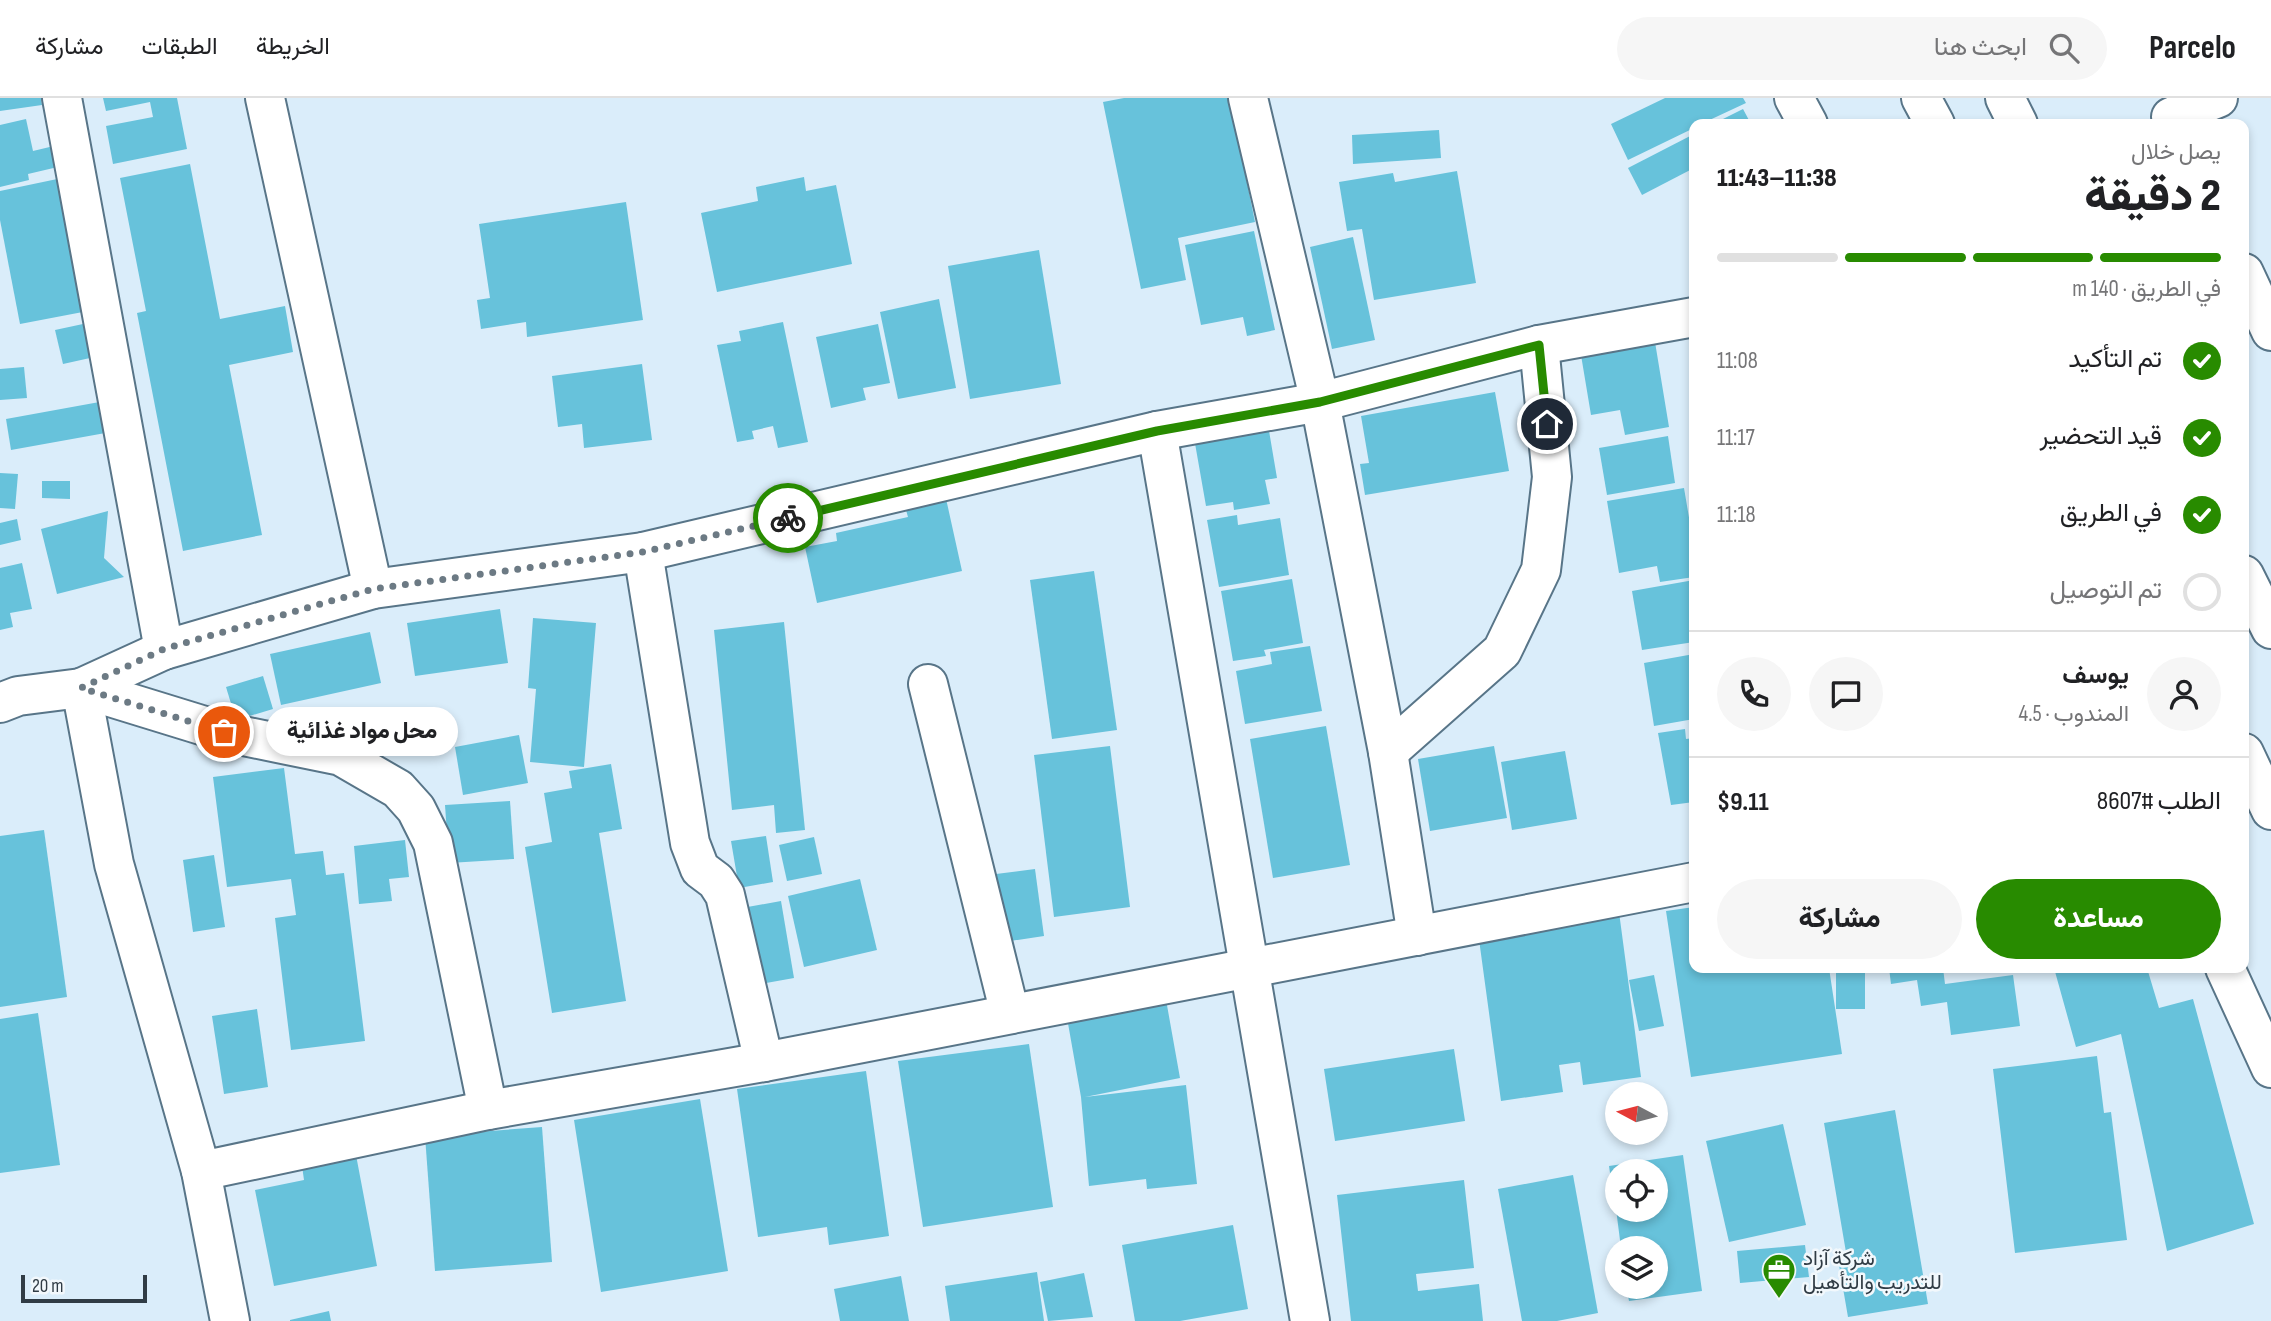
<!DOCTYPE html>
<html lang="ar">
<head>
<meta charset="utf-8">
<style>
  :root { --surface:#fff; --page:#f6f6f6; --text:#202124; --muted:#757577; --line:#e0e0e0; --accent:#288b00 }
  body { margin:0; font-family:"Sofia Sans Condensed",Vazirmatn,sans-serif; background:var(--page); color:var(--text); direction:rtl; height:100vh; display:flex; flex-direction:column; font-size:26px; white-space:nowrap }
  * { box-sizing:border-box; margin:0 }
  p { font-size:23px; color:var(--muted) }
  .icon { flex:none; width:38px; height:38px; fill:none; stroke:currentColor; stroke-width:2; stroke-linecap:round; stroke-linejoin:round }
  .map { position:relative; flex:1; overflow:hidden; direction:ltr }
  .side { position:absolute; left:1689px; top:21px; width:560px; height:854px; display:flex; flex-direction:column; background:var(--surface); border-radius:14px; box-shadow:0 4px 10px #0003; direction:rtl }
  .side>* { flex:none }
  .needle { width:46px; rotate:277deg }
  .buttons { position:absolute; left:1605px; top:984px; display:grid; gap:14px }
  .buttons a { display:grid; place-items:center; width:63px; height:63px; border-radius:50%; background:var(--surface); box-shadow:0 4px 10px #0003; font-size:35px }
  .scale { position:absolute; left:21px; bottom:18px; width:126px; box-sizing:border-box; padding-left:7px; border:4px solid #303c45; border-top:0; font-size:19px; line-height:24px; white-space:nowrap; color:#303c45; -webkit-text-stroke:5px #f2f8fc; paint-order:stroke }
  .pin { position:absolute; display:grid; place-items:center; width:60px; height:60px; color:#fff; margin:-30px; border:4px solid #fff; border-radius:50%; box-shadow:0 2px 7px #0007 }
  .courier { position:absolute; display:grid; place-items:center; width:70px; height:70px; margin:-35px; border:5px solid #288b00; border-radius:50%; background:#fff; color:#222; box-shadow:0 2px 9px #0007 }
  .bubble { position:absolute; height:49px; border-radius:24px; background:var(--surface); box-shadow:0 4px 10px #0003; font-size:23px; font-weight:800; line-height:49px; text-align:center; direction:rtl }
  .overview em { font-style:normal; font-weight:800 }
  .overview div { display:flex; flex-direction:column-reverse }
  .overview { display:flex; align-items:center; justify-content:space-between; height:119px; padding:0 28px }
  h1 { font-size:46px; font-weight:800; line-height:52px }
  .bar { display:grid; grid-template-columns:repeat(4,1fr); gap:10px 7px; align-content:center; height:84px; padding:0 28px }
  .bar i { height:9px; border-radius:5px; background:var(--line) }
  .bar .on { background:var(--accent) }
  .bar p { grid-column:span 4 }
  .line { display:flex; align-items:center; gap:18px; padding:0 28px; border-top:2px solid var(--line) }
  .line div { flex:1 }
  .round { display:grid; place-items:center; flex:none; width:74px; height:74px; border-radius:37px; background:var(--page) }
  ol { padding:0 28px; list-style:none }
  li { display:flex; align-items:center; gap:21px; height:77px }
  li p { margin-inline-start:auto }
  li .icon { padding:7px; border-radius:50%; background:var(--accent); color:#fff; stroke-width:4 }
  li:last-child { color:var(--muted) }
  li i { width:38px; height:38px; border:4px solid var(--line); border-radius:50% }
  .action { display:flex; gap:14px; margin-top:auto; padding:14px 28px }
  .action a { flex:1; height:80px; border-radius:42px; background:var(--accent); color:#fff; font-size:28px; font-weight:800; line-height:80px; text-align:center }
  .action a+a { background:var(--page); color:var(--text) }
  header { display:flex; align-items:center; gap:42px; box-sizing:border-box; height:98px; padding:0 35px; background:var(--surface); border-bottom:2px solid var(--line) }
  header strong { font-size:33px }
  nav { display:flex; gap:38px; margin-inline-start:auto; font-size:24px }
  .search { width:490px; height:63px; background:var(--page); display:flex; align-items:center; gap:18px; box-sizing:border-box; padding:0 24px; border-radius:38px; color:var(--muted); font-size:26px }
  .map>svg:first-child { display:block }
  .building { fill:#67c2db }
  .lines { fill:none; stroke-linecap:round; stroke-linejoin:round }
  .minor-casing { stroke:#587588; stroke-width:42 }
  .highway-casing { stroke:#587588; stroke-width:42 }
  .minor { stroke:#fff; stroke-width:38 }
  .highway { stroke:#fff; stroke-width:38 }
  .done { stroke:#6c7a84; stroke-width:7; stroke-dasharray:0 12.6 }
  .route { stroke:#288b00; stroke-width:9 }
  .labels { text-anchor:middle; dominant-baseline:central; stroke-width:5; stroke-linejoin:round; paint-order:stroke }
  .poi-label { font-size:21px; fill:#303c45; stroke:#f2f8fc; text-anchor:start }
</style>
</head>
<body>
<header>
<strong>Parcelo</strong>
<div class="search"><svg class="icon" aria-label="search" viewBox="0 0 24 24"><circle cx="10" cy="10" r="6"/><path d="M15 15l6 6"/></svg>ابحث هنا</div>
<nav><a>الخريطة</a><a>الطبقات</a><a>مشاركة</a></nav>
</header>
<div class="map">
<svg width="2271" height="1223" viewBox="0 0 2271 1223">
  <rect width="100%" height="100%" fill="#daedfa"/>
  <g class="building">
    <polygon points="0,0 41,0 42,7 0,13"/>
    <polygon points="103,0 177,0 187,51 113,66 106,28 153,19 150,4 106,13"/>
    <polygon points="1124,0 1230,0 1255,124 1178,140 1186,182 1141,191 1103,4"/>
    <polygon points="1665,0 1743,0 1746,5 1701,26 1694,26 1694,30 1628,62 1611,26"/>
    <polygon points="1743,11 1751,26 1713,26"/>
    <polygon points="26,21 33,53 58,47 62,68 28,76 29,82 0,89 0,27"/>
    <polygon points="1439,32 1441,60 1353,66 1352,37"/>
    <polygon points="1694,36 1694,70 1642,97 1628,70"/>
    <polygon points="190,66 220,221 285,208 293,254 229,267 262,437 183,453 137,215 146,213 120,80"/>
    <polygon points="1457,73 1476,185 1374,202 1362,131 1347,133 1339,84 1393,75 1395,84"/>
    <polygon points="804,79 806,93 836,87 852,166 717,194 701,115 758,103 756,89"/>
    <polygon points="62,80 88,213 20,226 0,122 0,93"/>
    <polygon points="626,104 643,222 527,239 526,224 481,231 477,202 490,200 479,126"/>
    <polygon points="1254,133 1275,232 1247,238 1243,219 1201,227 1185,147"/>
    <polygon points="1353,139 1375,242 1332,251 1310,149"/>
    <polygon points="1039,152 1061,286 970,301 948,168"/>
    <polygon points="939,201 956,290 898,301 880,214"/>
    <polygon points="783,224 808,344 778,350 773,328 752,333 754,341 737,344 717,247 741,243 739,233"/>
    <polygon points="83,226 90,260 63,266 55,232"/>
    <polygon points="878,226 890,285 863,290 866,302 831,310 816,239"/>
    <polygon points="1655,244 1669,329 1625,337 1620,312 1591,317 1581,257"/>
    <polygon points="642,266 652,342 584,350 582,326 558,329 552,278"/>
    <polygon points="24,269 27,300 0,302 0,271"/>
    <polygon points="1495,294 1509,373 1365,397 1360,366 1369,365 1361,318"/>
    <polygon points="105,303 111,334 11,352 6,321"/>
    <polygon points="1267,321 1277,380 1265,382 1270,406 1234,412 1233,404 1206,408 1193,334"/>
    <polygon points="1668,338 1675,385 1607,397 1599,350"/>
    <polygon points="0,375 18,376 15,411 0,410"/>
    <polygon points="42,383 70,383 70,401 42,400"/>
    <polygon points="1684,390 1694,449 1694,479 1660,484 1657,468 1619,475 1607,403"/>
    <polygon points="945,396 962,473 817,505 805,449 837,443 836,435 908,419 904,405"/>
    <polygon points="108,413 104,460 124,479 57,496 41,431"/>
    <polygon points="1237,417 1238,427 1280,420 1289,477 1219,489 1207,422"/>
    <polygon points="17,421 21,442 0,447 0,425"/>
    <polygon points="22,465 32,511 10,515 13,529 0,532 0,470"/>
    <polygon points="1094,473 1117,632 1052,641 1030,482"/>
    <polygon points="1292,481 1303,545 1264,552 1266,558 1233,563 1221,493"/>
    <polygon points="1694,482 1694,544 1642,552 1632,493"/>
    <polygon points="500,511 508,565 415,578 407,525"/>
    <polygon points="533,520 596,525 584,669 530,664 536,591 528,590"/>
    <polygon points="784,524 805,732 776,735 774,707 732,712 714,532"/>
    <polygon points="370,534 381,585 281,607 270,556"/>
    <polygon points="1310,548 1322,613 1245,626 1236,573 1272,566 1270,554"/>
    <polygon points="1694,556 1694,621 1654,628 1644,565"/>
    <polygon points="263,578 273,611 236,622 226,589"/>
    <polygon points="1326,628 1350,767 1273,780 1250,641"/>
    <polygon points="1685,631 1686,641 1694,640 1694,704 1671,707 1658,635"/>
    <polygon points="519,637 528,685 463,697 455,649"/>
    <polygon points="1110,648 1130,809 1054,819 1034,657"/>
    <polygon points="1494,648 1507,720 1430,733 1418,661"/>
    <polygon points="1565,653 1577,721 1512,732 1501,664"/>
    <polygon points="611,666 622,731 599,735 626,903 552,915 525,749 552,744 544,695 572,690 569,673"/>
    <polygon points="284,670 295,756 323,753 326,777 344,775 365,943 291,952 275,820 296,817 291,781 227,789 213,679"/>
    <polygon points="510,703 514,761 449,765 445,707"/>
    <polygon points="44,732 67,899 0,909 0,738"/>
    <polygon points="766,738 773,784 739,790 731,743"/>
    <polygon points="814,739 822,776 787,783 779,747"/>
    <polygon points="405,742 409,779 389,781 392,803 359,806 354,748"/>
    <polygon points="214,757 225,829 193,834 183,762"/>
    <polygon points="1035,771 1044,838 997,845 988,777"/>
    <polygon points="860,781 877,852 804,869 788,798"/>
    <polygon points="781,803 794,880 755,887 742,810"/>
    <polygon points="1694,809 1694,870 1829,870 1842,956 1691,979 1666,813"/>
    <polygon points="1619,814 1641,979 1583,987 1580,964 1559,967 1563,994 1501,1003 1478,834"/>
    <rect x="1836" y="870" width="29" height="41"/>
    <polygon points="1889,870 1943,870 1945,886 2013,877 2020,928 1951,937 1947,904 1921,908 1917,882 1891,886"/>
    <polygon points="2054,870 2147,870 2159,910 2193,901 2254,1126 2167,1153 2121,936 2076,949"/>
    <polygon points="1654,877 1664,928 1639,933 1629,882"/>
    <polygon points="1165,896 1180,980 1085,999 1186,987 1197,1086 1147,1091 1146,1081 1089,1088 1081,999 1066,914"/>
    <polygon points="257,911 268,989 224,996 212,918"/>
    <polygon points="38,915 60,1067 0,1075 0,921"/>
    <polygon points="1029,946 1053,1109 923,1129 898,963"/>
    <polygon points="1454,951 1465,1023 1335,1043 1324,971"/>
    <polygon points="2097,958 2104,1015 2111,1014 2127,1142 2015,1155 1993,971"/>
    <polygon points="866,973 889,1138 829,1147 827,1129 758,1139 737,991"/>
    <polygon points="700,1001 728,1173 601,1194 574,1022"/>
    <polygon points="1895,1012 1928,1206 1848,1219 1839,1167 1848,1166 1824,1025"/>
    <polygon points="1783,1026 1806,1127 1729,1144 1706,1043"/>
    <polygon points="542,1029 552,1164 435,1173 425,1038"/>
    <polygon points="356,1057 377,1168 274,1188 255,1092 304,1082 302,1068"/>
    <polygon points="1683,1057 1702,1193 1629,1203 1626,1188 1656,1188 1656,1150 1621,1150 1616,1111 1656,1111 1656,1073 1617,1073 1615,1110 1609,1068"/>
    <polygon points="1573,1077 1598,1215 1557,1223 1522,1223 1498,1091"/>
    <polygon points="1464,1082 1474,1170 1416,1176 1418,1193 1479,1186 1483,1223 1351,1223 1337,1097"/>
    <polygon points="1233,1127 1248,1211 1180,1223 1135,1223 1122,1147"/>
    <polygon points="1805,1147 1809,1179 1740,1185 1737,1153"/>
    <polygon points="1037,1174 1044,1223 950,1223 945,1188"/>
    <polygon points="1084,1175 1093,1219 1048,1223 1040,1184"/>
    <polygon points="901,1178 909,1223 840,1223 834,1191"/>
    <polygon points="329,1213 331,1223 290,1223 290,1222"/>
  </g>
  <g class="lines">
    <defs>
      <g id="minor">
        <polyline points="62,0 164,552"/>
        <polyline points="265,0 373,491"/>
        <polyline points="1248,0 1320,304 1388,654 1417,838"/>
        <polyline points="1794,0 1808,26"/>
        <polyline points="2171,19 2218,0"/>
        <polyline points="2244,175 2271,233"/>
        <polyline points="1157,333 1310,1223"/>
        <polyline points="643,454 690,745 700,771 716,783 725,797 764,964"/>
        <polyline points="928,586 1010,916"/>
        <polyline points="81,590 224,634 341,658 398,691 416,711 433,745 488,1012"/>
        <polyline points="81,590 114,766 201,1073 230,1223"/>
        <polyline points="0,605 18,598 81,590 164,552 373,491 643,454 1157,333 1320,304 1539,247 1694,219"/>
        <polyline points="1388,654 1502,553 1541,472 1552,379 1539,247"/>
        <polyline points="2225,870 2271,970"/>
        <polyline points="201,1073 488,1012 764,964 1694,784"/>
      </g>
      <g id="highway">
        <polyline points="1921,0 1935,26"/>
        <polyline points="2005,0 2018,26"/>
        <polyline points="2244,477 2271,531"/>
        <polyline points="2244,655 2271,712"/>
      </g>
    </defs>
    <use href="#minor" class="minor-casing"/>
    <use href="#highway" class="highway-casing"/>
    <use href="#minor" class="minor"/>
    <use href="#highway" class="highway"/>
  </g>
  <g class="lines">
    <polyline class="done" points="224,634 81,590 164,551 373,491 643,454 788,420"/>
    <polyline class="route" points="788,420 1157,333 1320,304 1539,247 1547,326"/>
  </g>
  <defs>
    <symbol id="office-pin" viewBox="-11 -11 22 30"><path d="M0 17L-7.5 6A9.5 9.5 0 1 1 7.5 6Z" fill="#288b00" stroke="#f2f8fc"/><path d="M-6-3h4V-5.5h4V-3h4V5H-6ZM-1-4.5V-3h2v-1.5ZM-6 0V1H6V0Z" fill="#fff"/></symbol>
  </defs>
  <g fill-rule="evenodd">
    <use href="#office-pin" x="1760" y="1153" width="38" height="52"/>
  </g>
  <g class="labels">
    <g class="poi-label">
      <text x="1803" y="1160">شركة آزاد<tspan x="1803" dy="24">للتدريب والتأهيل</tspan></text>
    </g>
  </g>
</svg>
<div class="buttons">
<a><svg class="needle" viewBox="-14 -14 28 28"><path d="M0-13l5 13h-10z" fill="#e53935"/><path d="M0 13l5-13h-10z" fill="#757577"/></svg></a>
<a><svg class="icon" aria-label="locate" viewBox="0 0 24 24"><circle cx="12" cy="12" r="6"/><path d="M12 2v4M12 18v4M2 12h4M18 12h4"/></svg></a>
<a><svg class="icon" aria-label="layers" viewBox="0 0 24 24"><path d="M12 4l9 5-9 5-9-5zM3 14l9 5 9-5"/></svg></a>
</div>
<div class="scale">20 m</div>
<div class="pin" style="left:224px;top:634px;background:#ea580c"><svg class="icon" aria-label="bag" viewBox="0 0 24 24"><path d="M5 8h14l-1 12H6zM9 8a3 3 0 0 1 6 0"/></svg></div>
<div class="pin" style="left:1547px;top:326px;background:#1f2937"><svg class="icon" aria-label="home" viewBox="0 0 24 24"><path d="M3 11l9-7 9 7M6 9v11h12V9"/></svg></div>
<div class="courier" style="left:788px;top:420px"><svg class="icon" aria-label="bike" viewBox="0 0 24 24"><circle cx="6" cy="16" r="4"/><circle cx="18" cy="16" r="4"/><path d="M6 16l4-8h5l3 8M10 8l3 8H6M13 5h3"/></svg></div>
<div class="bubble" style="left:266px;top:609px;width:192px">محل مواد غذائية</div>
<section class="side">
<div class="overview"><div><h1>2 دقيقة</h1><p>يصل خلال</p></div><em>11:38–11:43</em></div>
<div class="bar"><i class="on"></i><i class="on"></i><i class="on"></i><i></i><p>في الطريق · 140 m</p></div>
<ol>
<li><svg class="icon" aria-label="check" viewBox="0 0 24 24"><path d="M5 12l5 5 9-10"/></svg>تم التأكيد<p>11:08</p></li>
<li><svg class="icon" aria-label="check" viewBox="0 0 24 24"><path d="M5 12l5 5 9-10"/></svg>قيد التحضير<p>11:17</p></li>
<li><svg class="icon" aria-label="check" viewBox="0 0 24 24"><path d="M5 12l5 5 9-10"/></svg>في الطريق<p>11:18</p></li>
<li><i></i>تم التوصيل</li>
</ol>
<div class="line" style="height:126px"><a class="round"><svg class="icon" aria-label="person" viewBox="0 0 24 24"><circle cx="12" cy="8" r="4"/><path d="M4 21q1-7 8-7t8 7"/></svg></a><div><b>يوسف</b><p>المندوب · 4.5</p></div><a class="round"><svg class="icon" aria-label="chat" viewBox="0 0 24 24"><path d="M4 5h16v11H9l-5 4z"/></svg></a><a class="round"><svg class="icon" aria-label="phone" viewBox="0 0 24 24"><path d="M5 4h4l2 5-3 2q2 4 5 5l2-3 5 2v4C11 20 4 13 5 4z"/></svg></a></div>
<div class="line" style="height:91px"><div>الطلب #8607</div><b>$9.11</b></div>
<div class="action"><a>مساعدة</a><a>مشاركة</a></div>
</section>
</div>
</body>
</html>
